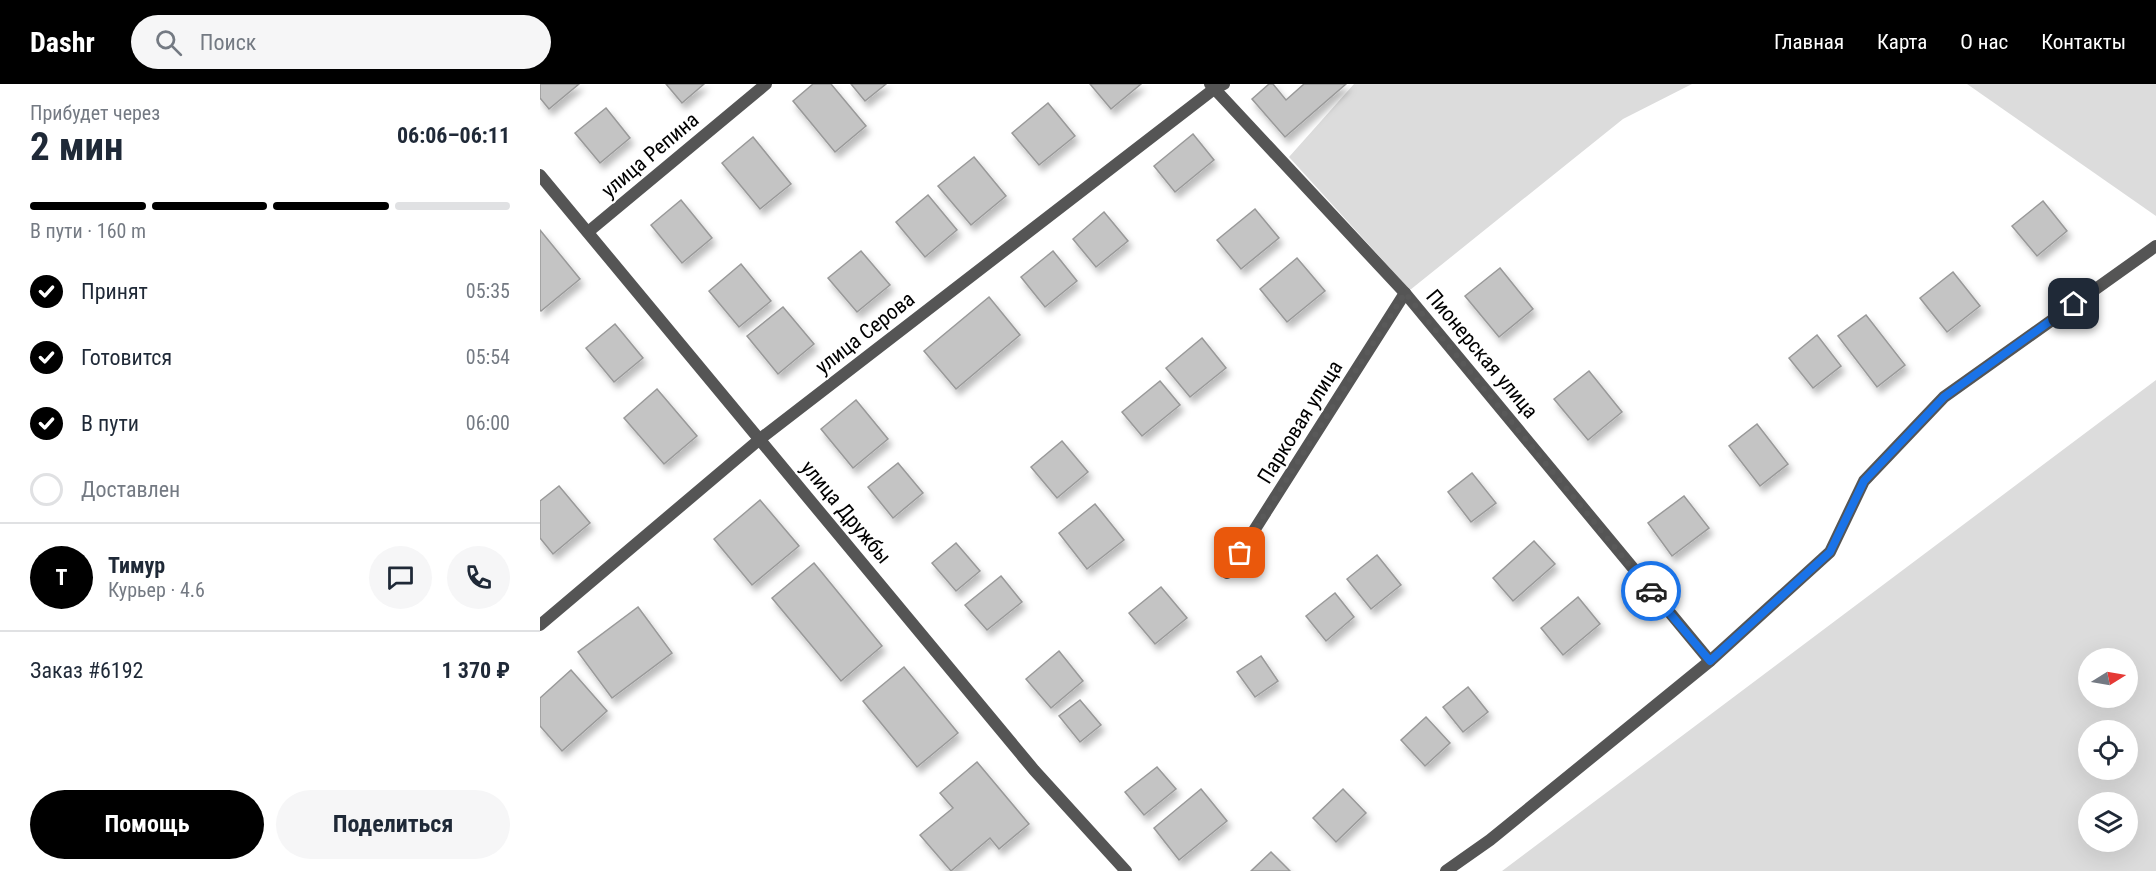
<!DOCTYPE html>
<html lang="ru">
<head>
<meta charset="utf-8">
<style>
  :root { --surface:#fff; --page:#f6f6f7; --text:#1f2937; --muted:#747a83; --line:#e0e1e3; --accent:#000 }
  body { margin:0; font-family:"Roboto Condensed",sans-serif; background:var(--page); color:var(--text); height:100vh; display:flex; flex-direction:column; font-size:22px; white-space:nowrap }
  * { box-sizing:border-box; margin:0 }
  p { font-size:20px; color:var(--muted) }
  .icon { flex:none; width:33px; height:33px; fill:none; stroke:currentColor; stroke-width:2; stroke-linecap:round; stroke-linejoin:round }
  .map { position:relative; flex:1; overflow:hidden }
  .drawer { display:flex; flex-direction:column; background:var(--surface); width:540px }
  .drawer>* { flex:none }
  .needle { width:39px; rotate:79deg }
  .fabs { position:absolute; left:1538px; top:564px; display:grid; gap:12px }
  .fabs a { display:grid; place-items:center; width:60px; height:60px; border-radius:50%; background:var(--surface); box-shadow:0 6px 24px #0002; font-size:30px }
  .pin { position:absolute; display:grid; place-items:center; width:51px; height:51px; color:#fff; margin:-26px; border-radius:12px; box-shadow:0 3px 9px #0006 }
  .courier { position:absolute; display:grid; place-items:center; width:60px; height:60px; margin:-30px; border:4px solid #1a73e8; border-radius:50%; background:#fff; color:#222; box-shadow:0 2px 8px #0007 }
  .overview em { font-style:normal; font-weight:700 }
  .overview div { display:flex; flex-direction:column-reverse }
  .overview { display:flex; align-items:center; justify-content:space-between; height:102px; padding:0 30px }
  h1 { font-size:39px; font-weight:700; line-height:45px }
  .bar { display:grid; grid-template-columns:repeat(4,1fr); gap:9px 6px; align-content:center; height:72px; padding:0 30px }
  .bar i { height:8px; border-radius:4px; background:var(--line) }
  .bar .active { background:var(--accent) }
  .bar p { grid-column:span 4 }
  .line { display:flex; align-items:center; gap:15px; padding:0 30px; border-top:2px solid var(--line) }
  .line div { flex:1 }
  .round { display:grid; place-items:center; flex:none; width:63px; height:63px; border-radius:32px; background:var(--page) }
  ol { padding:0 30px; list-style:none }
  li { display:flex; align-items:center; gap:18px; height:66px }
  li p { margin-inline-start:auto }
  li .icon { padding:6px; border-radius:50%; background:var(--accent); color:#fff; stroke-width:4 }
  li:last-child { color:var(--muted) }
  li i { width:33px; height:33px; border:3px solid var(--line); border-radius:50% }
  .primary-button { display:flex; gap:12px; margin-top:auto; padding:12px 30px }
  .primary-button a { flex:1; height:69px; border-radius:36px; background:var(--accent); color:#fff; font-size:24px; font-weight:700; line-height:69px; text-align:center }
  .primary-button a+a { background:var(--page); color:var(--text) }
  header { display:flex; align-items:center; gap:36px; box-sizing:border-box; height:84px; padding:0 30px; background:var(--accent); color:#fff }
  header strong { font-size:28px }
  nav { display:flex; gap:33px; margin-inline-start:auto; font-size:21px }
  .search { width:420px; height:54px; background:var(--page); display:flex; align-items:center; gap:15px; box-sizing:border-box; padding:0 21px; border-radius:33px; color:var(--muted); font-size:22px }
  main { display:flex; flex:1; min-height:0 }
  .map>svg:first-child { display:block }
  .green { fill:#dcdcdc; fill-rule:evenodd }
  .building { fill:#c4c4c4; stroke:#999; stroke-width:1.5; filter:url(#shadow) }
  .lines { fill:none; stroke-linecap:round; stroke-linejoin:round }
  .minor { stroke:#555; stroke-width:12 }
  .done { stroke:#595959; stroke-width:6; stroke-dasharray:0 10.8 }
  .route { stroke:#1a73e8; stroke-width:8 }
  .labels { text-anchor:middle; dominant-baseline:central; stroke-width:4.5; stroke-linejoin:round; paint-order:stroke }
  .street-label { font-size:21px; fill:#000; stroke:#fff }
</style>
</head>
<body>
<header>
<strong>Dashr</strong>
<div class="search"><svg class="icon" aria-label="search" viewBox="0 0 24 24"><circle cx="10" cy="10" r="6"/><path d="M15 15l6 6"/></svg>Поиск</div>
<nav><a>Главная</a><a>Карта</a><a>О нас</a><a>Контакты</a></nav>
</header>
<main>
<section class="drawer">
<div class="overview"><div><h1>2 мин</h1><p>Прибудет через</p></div><em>06:06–06:11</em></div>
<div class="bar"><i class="active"></i><i class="active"></i><i class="active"></i><i></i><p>В пути · 160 m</p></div>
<ol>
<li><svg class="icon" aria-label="check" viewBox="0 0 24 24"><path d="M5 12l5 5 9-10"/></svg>Принят<p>05:35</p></li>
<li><svg class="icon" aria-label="check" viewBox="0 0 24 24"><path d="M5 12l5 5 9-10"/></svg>Готовится<p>05:54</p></li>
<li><svg class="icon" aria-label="check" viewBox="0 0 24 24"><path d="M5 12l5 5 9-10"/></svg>В пути<p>06:00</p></li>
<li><i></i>Доставлен</li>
</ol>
<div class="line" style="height:108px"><b class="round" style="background:var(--accent);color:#fff">Т</b><div><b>Тимур</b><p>Курьер · 4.6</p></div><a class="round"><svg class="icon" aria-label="chat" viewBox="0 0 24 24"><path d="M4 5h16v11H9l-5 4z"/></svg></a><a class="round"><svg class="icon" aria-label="phone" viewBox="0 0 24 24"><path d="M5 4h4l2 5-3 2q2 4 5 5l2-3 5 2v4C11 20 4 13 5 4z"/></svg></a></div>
<div class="line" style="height:78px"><div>Заказ #6192</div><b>1 370 ₽</b></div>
<div class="primary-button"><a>Помощь</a><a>Поделиться</a></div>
</section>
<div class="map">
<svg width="1616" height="787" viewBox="0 0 1616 787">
  <defs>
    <filter id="shadow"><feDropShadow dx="3.5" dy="6" stdDeviation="3" flood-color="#0004"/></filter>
  </defs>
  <rect width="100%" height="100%" fill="#fff"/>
  <g class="green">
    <polygon points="814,0 1152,0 1083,35 870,206 749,73"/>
    <polygon points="1427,0 1616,0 1616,132"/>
    <path d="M1616,296v491h-654zM1587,574v40h-39v-40zM1587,646v40h-39v-40zM1587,718v40h-39v-40z"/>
  </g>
  <g class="building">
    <polygon points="0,0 39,0 9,25 0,14"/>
    <polygon points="126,0 164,0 142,19"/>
    <polygon points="273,0 291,0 326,42 295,68 253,17"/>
    <polygon points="311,0 346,0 325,17"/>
    <polygon points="550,0 601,0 571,25"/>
    <polygon points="729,0 733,0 746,16 764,0 806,0 745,53 712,15"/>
    <polygon points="508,19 535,52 499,81 472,49"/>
    <polygon points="66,24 90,54 60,79 35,49"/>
    <polygon points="653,50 674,76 635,108 614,82"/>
    <polygon points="213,53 251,100 220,125 182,79"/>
    <polygon points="434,73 466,112 431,141 398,102"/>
    <polygon points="388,111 417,146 385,173 356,138"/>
    <polygon points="141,116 172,154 142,179 111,141"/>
    <polygon points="1503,117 1527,147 1497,172 1472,142"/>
    <polygon points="715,125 739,154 701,185 677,156"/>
    <polygon points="564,128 588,157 556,183 533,155"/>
    <polygon points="0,146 40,195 1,227 0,226"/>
    <polygon points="321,167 350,201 317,228 288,194"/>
    <polygon points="513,167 537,197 505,223 481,193"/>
    <polygon points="757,174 785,207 747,238 720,205"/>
    <polygon points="201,180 231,217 199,243 169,207"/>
    <polygon points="960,184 993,225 959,253 925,212"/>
    <polygon points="1413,188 1440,222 1407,248 1380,214"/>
    <polygon points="449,213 480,251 416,305 384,267"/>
    <polygon points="243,223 274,260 238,290 207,252"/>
    <polygon points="1326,231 1365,281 1337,303 1298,252"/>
    <polygon points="75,240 103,274 74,298 46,264"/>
    <polygon points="1277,251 1301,282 1273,304 1249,274"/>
    <polygon points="662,254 686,284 650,313 626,284"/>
    <polygon points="1049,287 1082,328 1048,356 1014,315"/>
    <polygon points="620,297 640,321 602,352 582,328"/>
    <polygon points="117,305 157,352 124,380 84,334"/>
    <polygon points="316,316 348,355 313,384 281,345"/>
    <polygon points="1217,340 1248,380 1220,402 1189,362"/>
    <polygon points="522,357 548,388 517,414 491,383"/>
    <polygon points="358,379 383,409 353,434 328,403"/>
    <polygon points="932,389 956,419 931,438 908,408"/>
    <polygon points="19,402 50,439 13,470 0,454 0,417"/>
    <polygon points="1144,412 1169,444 1132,472 1108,439"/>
    <polygon points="220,416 259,462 212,501 174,455"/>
    <polygon points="555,420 584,456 547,485 519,449"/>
    <polygon points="994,457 1015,480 973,517 953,494"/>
    <polygon points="416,459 440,487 416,507 392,479"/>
    <polygon points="837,471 861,501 831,525 807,495"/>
    <polygon points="274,479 342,562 301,597 232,514"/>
    <polygon points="461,492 482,518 447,546 425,521"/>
    <polygon points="621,503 647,534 615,560 589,529"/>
    <polygon points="795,509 814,533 786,557 766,532"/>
    <polygon points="1038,513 1060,540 1023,571 1001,544"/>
    <polygon points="98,523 132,569 72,614 38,568"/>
    <polygon points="519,567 543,597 511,624 486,595"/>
    <polygon points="721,572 738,597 715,613 697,588"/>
    <polygon points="364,583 418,649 377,683 323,617"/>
    <polygon points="31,586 67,627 22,667 0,642 0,614"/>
    <polygon points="928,603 948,628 923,648 903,623"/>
    <polygon points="540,616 561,641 540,658 519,632"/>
    <polygon points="886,633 910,659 885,682 861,656"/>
    <polygon points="437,678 489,740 459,765 450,754 411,787 380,751 413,724 400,709"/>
    <polygon points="617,683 636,705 604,731 585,708"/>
    <polygon points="661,705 687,737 639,776 614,744"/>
    <polygon points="803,705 826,729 796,758 773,734"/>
    <polygon points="731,768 750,787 711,787"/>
  </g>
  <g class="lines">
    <g class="minor">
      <polyline points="670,0 865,209 1170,577"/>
      <polyline points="0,91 494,686 586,787"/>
      <polyline points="48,148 226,0"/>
      <polyline points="687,489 865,209"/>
      <polyline points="0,541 220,355 674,5 684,0"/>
      <polyline points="906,787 950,756 1170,577 1290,468 1324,397 1404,313 1616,162"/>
    </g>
  </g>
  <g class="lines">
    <polyline class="done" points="700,469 865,209 1111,507"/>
    <polyline class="route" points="1111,507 1170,577 1290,468 1324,397 1404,313 1534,220"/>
  </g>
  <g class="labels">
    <g class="street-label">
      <text transform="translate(110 71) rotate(-40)">улица Репина</text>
      <text transform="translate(325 249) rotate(-38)">улица Серова</text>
      <text transform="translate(942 270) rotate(50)">Пионерская улица</text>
      <text transform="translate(760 338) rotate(-58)">Парковая улица</text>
      <text transform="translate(306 428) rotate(50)">улица Дружбы</text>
    </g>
  </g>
</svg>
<div class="fabs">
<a><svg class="needle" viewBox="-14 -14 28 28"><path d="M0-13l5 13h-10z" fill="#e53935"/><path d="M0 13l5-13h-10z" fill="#747a83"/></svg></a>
<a><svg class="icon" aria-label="locate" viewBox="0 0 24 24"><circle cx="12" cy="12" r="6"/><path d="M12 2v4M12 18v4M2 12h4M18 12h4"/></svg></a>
<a><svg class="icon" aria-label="layers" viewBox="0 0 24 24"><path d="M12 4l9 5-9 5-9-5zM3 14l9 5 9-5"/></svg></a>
</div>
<div class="pin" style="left:700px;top:469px;background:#ea580c"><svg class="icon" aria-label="bag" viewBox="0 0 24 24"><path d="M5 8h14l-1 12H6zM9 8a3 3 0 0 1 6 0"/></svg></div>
<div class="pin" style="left:1534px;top:220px;background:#1f2937"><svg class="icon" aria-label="home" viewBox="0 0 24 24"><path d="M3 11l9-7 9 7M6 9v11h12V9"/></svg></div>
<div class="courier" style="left:1111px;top:507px"><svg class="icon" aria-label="car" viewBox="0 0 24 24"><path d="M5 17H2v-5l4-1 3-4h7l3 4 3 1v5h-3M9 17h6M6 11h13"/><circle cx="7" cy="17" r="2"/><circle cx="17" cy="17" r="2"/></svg></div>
</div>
</main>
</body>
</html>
